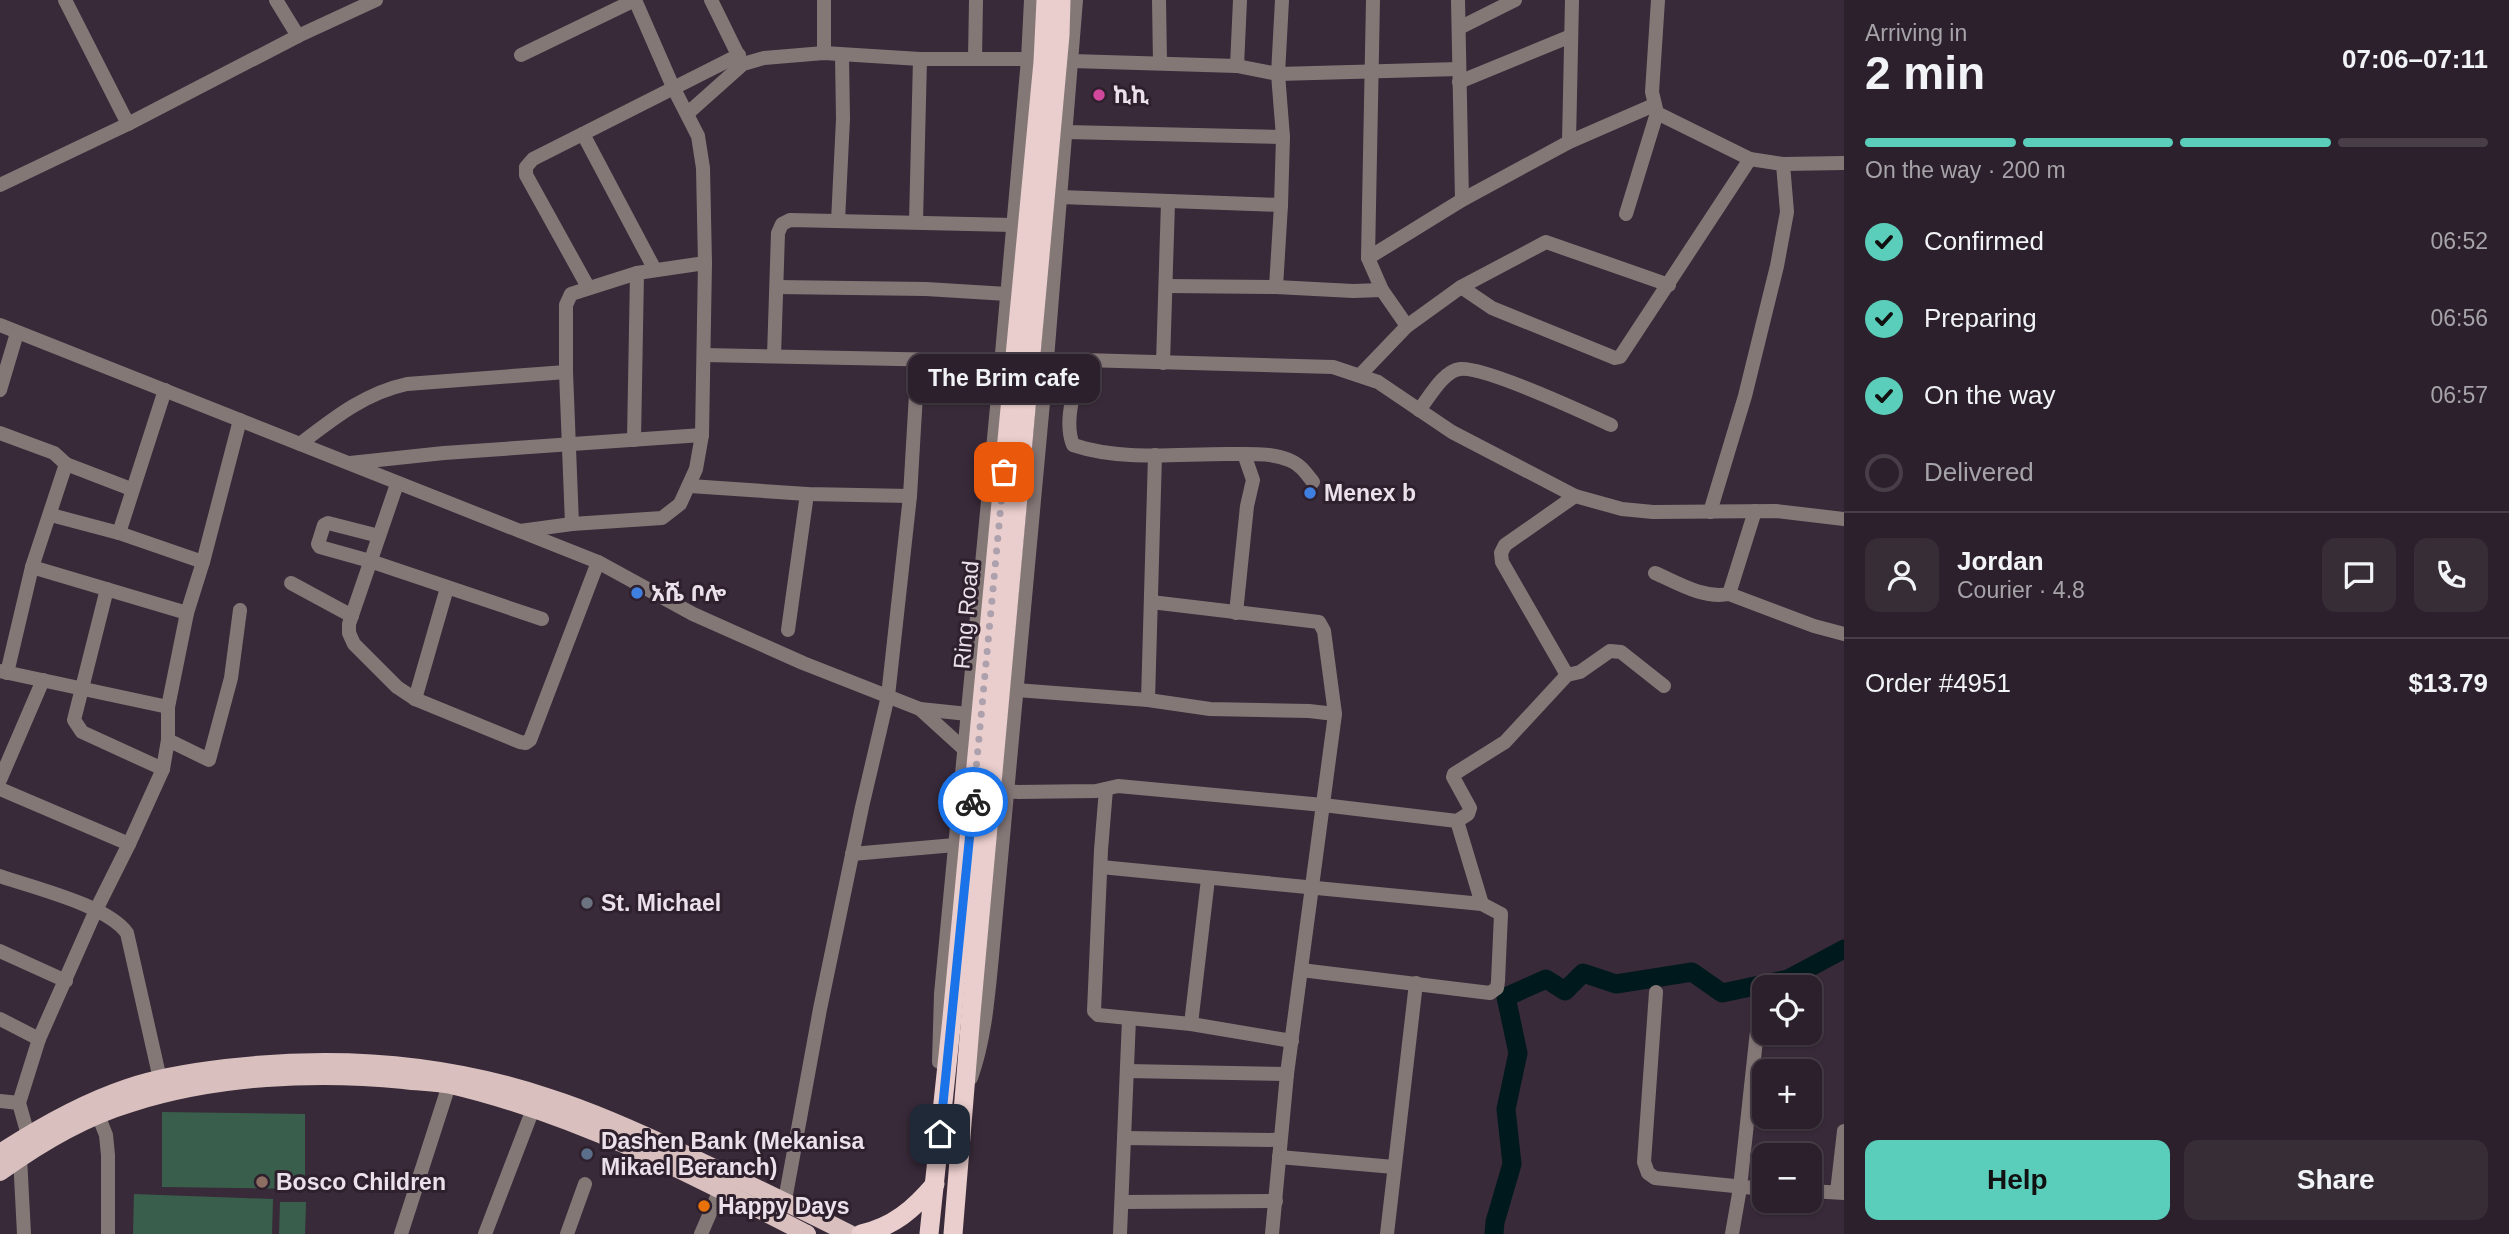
<!DOCTYPE html>
<html lang="en">
<head>
<meta charset="utf-8">
<style>
  :root { --surface:#2b202b; --page:#372d37; --text:#f1f3f6; --muted:#a6a3a9; --line:#473e47; --accent:#5bcebb }
  body { margin:0; font-family:Arial,"Noto Sans Ethiopic",sans-serif; background:var(--page); color:var(--text); height:100vh; display:flex; flex-direction:column; font-size:26px; white-space:nowrap }
  * { box-sizing:border-box; margin:0 }
  p { font-size:23px; color:var(--muted) }
  .icon { flex:none; width:38px; height:38px; fill:none; stroke:currentColor; stroke-width:2; stroke-linecap:round; stroke-linejoin:round }
  .map { position:relative; flex:1; overflow:hidden }
  .drawer { display:flex; flex-direction:column; background:var(--surface); width:665px }
  .drawer>* { flex:none }
  .fabs { position:absolute; left:1752px; top:975px; display:grid; gap:14px }
  .fabs a { display:grid; place-items:center; width:70px; height:70px; border-radius:14px; background:var(--surface); box-shadow:0 2px 5px #0004,0 0 0 2px var(--line); font-size:35px }
  .pin { position:absolute; display:grid; place-items:center; width:60px; height:60px; color:#fff; margin:-30px; border-radius:14px; box-shadow:0 4px 10px #0006 }
  .courier { position:absolute; display:grid; place-items:center; width:70px; height:70px; margin:-35px; border:5px solid #1a73e8; border-radius:50%; background:#fff; color:#222; box-shadow:0 2px 9px #0007 }
  .bubble { position:absolute; height:49px; border-radius:14px; background:var(--surface); box-shadow:0 2px 5px #0004,0 0 0 2px var(--line); font-size:23px; font-weight:600; line-height:49px; text-align:center }
  .summary em { font-style:normal; font-weight:600 }
  .summary div { display:flex; flex-direction:column-reverse }
  .summary { display:flex; align-items:center; justify-content:space-between; height:119px; padding:0 21px }
  h1 { font-size:46px; font-weight:600; line-height:52px }
  .bar { display:grid; grid-template-columns:repeat(4,1fr); gap:10px 7px; align-content:center; height:84px; padding:0 21px }
  .bar i { height:9px; border-radius:5px; background:var(--line) }
  .bar .current { background:var(--accent) }
  .bar p { grid-column:span 4 }
  .line { display:flex; align-items:center; gap:18px; padding:0 21px; border-top:2px solid var(--line) }
  .line div { flex:1 }
  .round { display:grid; place-items:center; flex:none; width:74px; height:74px; border-radius:14px; background:var(--page) }
  ol { padding:0 21px; list-style:none }
  li { display:flex; align-items:center; gap:21px; height:77px }
  li p { margin-inline-start:auto }
  li .icon { padding:7px; border-radius:50%; background:var(--accent); color:#111; stroke-width:4 }
  li:last-child { color:var(--muted) }
  li i { width:38px; height:38px; border:4px solid var(--line); border-radius:50% }
  .action { display:flex; gap:14px; margin-top:auto; padding:14px 21px }
  .action a { flex:1; height:80px; border-radius:14px; background:var(--accent); color:#111; font-size:28px; font-weight:600; line-height:80px; text-align:center }
  .action a+a { background:var(--page); color:var(--text) }
  main { display:flex; flex:1; min-height:0 }
  .map>svg:first-child { display:block }
  .green { fill:#395e4b }
  .lines { fill:none; stroke-linecap:round; stroke-linejoin:round }
  .river { stroke:#00191d; stroke-width:19 }
  .minor { stroke:#847877; stroke-width:14 }
  .tertiary { stroke:#847877; stroke-width:14 }
  .primary { stroke:#d9c0bf; stroke-width:18 }
  .trunk { stroke:#eacecd; stroke-width:19 }
  .done { stroke:#aca1ac; stroke-width:7; stroke-dasharray:0 12.6 }
  .route { stroke:#1a73e8; stroke-width:9 }
  .hotel-dot { fill:#d1479c; stroke:#2f202e; stroke-width:2.5 }
  .shop-dot { fill:#3f7fe0; stroke:#2f202e; stroke-width:2.5 }
  .worship-dot { fill:#6b7280; stroke:#2f202e; stroke-width:2.5 }
  .service-dot { fill:#5c6f8a; stroke:#2f202e; stroke-width:2.5 }
  .education-dot { fill:#8d6e63; stroke:#2f202e; stroke-width:2.5 }
  .food-dot { fill:#e8710a; stroke:#2f202e; stroke-width:2.5 }
  .labels { text-anchor:middle; dominant-baseline:central; stroke-width:6; stroke-linejoin:round; paint-order:stroke }
  .poi-label { font-size:23px; font-weight:bold; fill:#eae1ea; stroke:#2f202e; text-anchor:start }
  .street-label { font-size:23px; fill:#eae1ea; stroke:#2f202e }
</style>
</head>
<body>
<main>
<div class="map">
<svg width="1844" height="1234" viewBox="0 0 1844 1234">
  <rect width="100%" height="100%" fill="#392a39"/>
  <g class="green">
    <polygon points="162,1112 305,1114 305,1189 162,1187"/>
    <polygon points="134,1194 273,1199 272,1234 133,1234"/>
    <polygon points="280,1202 306,1202 305,1234 279,1234"/>
  </g>
  <g class="lines">
    <polyline class="river" points="1494,1234 1495,1222 1512,1164 1506,1109 1518,1053 1506,997 1546,979 1565,991 1583,973 1616,984 1692,972 1722,993 1788,979 1844,949"/>
    <g class="minor">
      <polyline points="65,0 128,124"/>
      <polyline points="276,0 298,36"/>
      <polyline points="711,0 742,63"/>
      <polyline points="1159,0 1160,63"/>
      <polyline points="1373,0 1368,258 1382,290 1407,326"/>
      <polyline points="1458,0 1462,200"/>
      <polyline points="1658,0 1652,92 1657,113 1750,159 1783,164 1844,163"/>
      <polyline points="1459,28 1515,0"/>
      <polyline points="824,53 824,0"/>
      <polyline points="521,55 635,0"/>
      <polyline points="975,59 976,0"/>
      <polyline points="1072,61 1237,66 1278,74 1459,69"/>
      <polyline points="1237,66 1240,0"/>
      <polyline points="1459,82 1571,36"/>
      <polyline points="688,113 743,64 764,58 824,53 920,59 1028,59"/>
      <polyline points="1066,132 1283,137"/>
      <polyline points="583,134 655,270"/>
      <polyline points="1569,142 1572,0"/>
      <polyline points="0,185 128,124 298,36 376,0"/>
      <polyline points="1060,197 1281,205"/>
      <polyline points="1626,214 1657,113"/>
      <polyline points="838,221 843,119 842,55"/>
      <polyline points="916,222 920,59"/>
      <polyline points="1368,258 1462,200 1569,142 1654,105"/>
      <polyline points="1166,286 1276,287 1353,291 1382,290"/>
      <polyline points="588,287 526,175 526,167 533,159 739,55"/>
      <polyline points="777,287 926,289 1007,294"/>
      <polyline points="1276,287 1281,205 1283,137 1278,74 1282,0"/>
      <polyline points="1461,287 1492,308 1615,358 1620,357 1750,159"/>
      <polyline points="0,325 598,562 693,614 803,663 920,709 968,714"/>
      <polyline points="704,355 948,360 1001,365"/>
      <polyline points="774,356 778,233 782,224 790,220 1013,225"/>
      <polyline points="1047,359 1333,367 1378,382 1452,432 1575,496 1622,509 1653,512 1776,511 1844,519"/>
      <path d="M1081,361c-5,26 -18,59 -8,84 51,17 109,8 162,9 18,0 38,-1 54,6 11,4 17,13 24,22"/>
      <polyline points="1163,363 1168,202"/>
      <polyline points="1360,375 1407,326 1461,287 1546,242 1669,285"/>
      <polyline points="0,390 17,333"/>
      <path d="M1419,410c10,-12 24,-39 41,-41 24,-3 125,44 151,56"/>
      <polyline points="0,433 54,453 66,464 131,489"/>
      <polyline points="634,440 637,273"/>
      <path d="M300,444c34,-26 65,-51 107,-60l159,-12"/>
      <polyline points="350,463 444,453 702,435"/>
      <polyline points="397,484 349,624 349,633 354,644 397,687 415,699 520,742 526,743 530,740 598,562"/>
      <polyline points="690,486 807,494 910,496"/>
      <polyline points="1575,496 1505,545 1501,553 1502,562 1567,675 1580,672 1610,651 1621,652 1664,686"/>
      <polyline points="1710,512 1745,396 1777,266 1787,212 1783,164"/>
      <polyline points="51,515 119,533 203,562"/>
      <polyline points="572,524 566,372 566,305 571,294 637,273 705,263"/>
      <polyline points="520,531 572,524 662,518 680,504 696,469 702,435 705,263 703,168 698,136 673,87 635,0"/>
      <polyline points="119,533 165,390"/>
      <polyline points="379,536 328,523 324,525 318,544 320,547 370,561 542,619"/>
      <polyline points="32,567 187,613"/>
      <path d="M1655,573c23,10 48,26 74,21l85,32 30,8"/>
      <polyline points="291,583 352,616"/>
      <polyline points="107,589 74,720 82,732 163,769"/>
      <polyline points="1729,594 1755,511"/>
      <polyline points="1151,602 1319,622 1324,631 1335,714 1287,1074 1272,1234"/>
      <polyline points="1236,613 1247,506 1253,480 1244,454"/>
      <polyline points="788,630 807,494"/>
      <polyline points="0,671 168,707"/>
      <polyline points="7,673 32,567 66,464"/>
      <polyline points="1015,690 1148,700 1210,709 1309,711 1335,714"/>
      <polyline points="415,699 447,588"/>
      <polyline points="1148,700 1155,455"/>
      <polyline points="920,709 964,749"/>
      <polyline points="168,740 209,760 231,678 240,610"/>
      <polyline points="0,780 43,680"/>
      <polyline points="0,789 129,844"/>
      <polyline points="1106,789 1101,850 1094,1011 1098,1015 1191,1024 1292,1041"/>
      <polyline points="1006,792 1096,791 1118,786 1323,805 1457,821 1468,814 1470,808 1453,777 1454,774 1505,742 1567,675"/>
      <polyline points="1457,821 1482,904"/>
      <polyline points="852,854 955,845"/>
      <polyline points="1101,867 1482,904 1501,914 1498,981 1497,988 1490,993 1301,970"/>
      <path d="M0,876c34,12 107,29 127,57l33,146"/>
      <polyline points="0,951 66,981"/>
      <polyline points="1656,992 1644,1162 1648,1173 1655,1178 1764,1189"/>
      <polyline points="0,1019 39,1039"/>
      <polyline points="1191,1024 1208,879"/>
      <polyline points="1127,1071 1287,1074"/>
      <polyline points="0,1101 19,1103"/>
      <polyline points="98,1115 106,1135 108,1155 108,1234"/>
      <polyline points="28,1135 19,1103 39,1039 96,910 129,844 163,769 168,740 168,707 187,613 203,562 240,420"/>
      <polyline points="1124,1138 1280,1140"/>
      <polyline points="20,1157 24,1234"/>
      <polyline points="1279,1157 1394,1167"/>
      <polyline points="1810,1191 1844,1193"/>
      <polyline points="1837,1192 1844,1131"/>
      <polyline points="785,1200 820,1009 862,807 888,696 910,496 918,360"/>
      <polyline points="1123,1202 1276,1201"/>
      <polyline points="401,1234 449,1085"/>
      <polyline points="485,1234 533,1109"/>
      <polyline points="567,1234 585,1184"/>
      <polyline points="701,1234 720,1190"/>
      <polyline points="1120,1234 1129,1019"/>
      <polyline points="1387,1234 1416,983"/>
      <polyline points="1732,1234 1740,1188 1761,994"/>
    </g>
    <g class="tertiary">
      <polyline points="939,1062 941,994 1001,365 1028,59 1031,0"/>
      <path d="M971,1078c14,-40 17,-81 21,-122l55,-597 29,-359"/>
    </g>
    <g class="primary">
      <path d="M0,1153c40,-26 82,-50 127,-65 32,-11 65,-16 99,-20 109,-13 220,-5 324,30 47,15 93,36 137,57 55,26 109,52 163,79"/>
      <path d="M0,1172c40,-29 84,-55 131,-69 86,-27 183,-32 273,-23 15,2 32,2 47,5 127,30 242,90 356,149"/>
    </g>
    <g class="trunk">
      <path d="M861,1234c32,-7 53,-25 74,-50"/>
      <polyline points="929,1234 952,1018 1043,62 1046,0"/>
      <polyline points="953,1234 971,1014 1060,35 1061,0"/>
    </g>
  </g>
  <g class="lines">
    <polyline class="done" points="973,802 1004,472"/>
    <polyline class="route" points="940,1134 973,802"/>
  </g>
  <circle class="hotel-dot" cx="1099" cy="95" r="7"/>
  <g class="shop-dot">
    <circle cx="1310" cy="493" r="7"/>
    <circle cx="637" cy="593" r="7"/>
  </g>
  <circle class="worship-dot" cx="587" cy="903" r="7"/>
  <circle class="service-dot" cx="587" cy="1154" r="7"/>
  <circle class="education-dot" cx="262" cy="1182" r="7"/>
  <circle class="food-dot" cx="704" cy="1206" r="7"/>
  <g class="labels">
    <g class="poi-label">
      <text x="1113" y="95">ኪኪ</text>
      <text x="1324" y="493">Menex b</text>
      <text x="651" y="593">አሼ ቦሎ</text>
      <text x="601" y="903">St. Michael</text>
      <text x="601" y="1141">Dashen Bank (Mekanisa<tspan x="601" dy="26">Mikael Beranch)</tspan></text>
      <text x="276" y="1182">Bosco Children</text>
      <text x="718" y="1206">Happy Days</text>
    </g>
    <g class="street-label">
      <text transform="translate(966 615) rotate(-85)">Ring Road</text>
    </g>
  </g>
</svg>
<div class="fabs">
<a><svg class="icon" aria-label="locate" viewBox="0 0 24 24"><circle cx="12" cy="12" r="6"/><path d="M12 2v4M12 18v4M2 12h4M18 12h4"/></svg></a>
<a>+</a>
<a>−</a>
</div>
<div class="pin" style="left:1004px;top:472px;background:#ea580c"><svg class="icon" aria-label="bag" viewBox="0 0 24 24"><path d="M5 8h14l-1 12H6zM9 8a3 3 0 0 1 6 0"/></svg></div>
<div class="pin" style="left:940px;top:1134px;background:#1f2937"><svg class="icon" aria-label="home" viewBox="0 0 24 24"><path d="M3 11l9-7 9 7M6 9v11h12V9"/></svg></div>
<div class="courier" style="left:973px;top:802px"><svg class="icon" aria-label="bike" viewBox="0 0 24 24"><circle cx="6" cy="16" r="4"/><circle cx="18" cy="16" r="4"/><path d="M6 16l4-8h5l3 8M10 8l3 8H6M13 5h3"/></svg></div>
<div class="bubble" style="left:908px;top:354px;width:192px">The Brim cafe</div>
</div>
<section class="drawer">
<div class="summary"><div><h1>2 min</h1><p>Arriving in</p></div><em>07:06–07:11</em></div>
<div class="bar"><i class="current"></i><i class="current"></i><i class="current"></i><i></i><p>On the way · 200 m</p></div>
<ol>
<li><svg class="icon" aria-label="check" viewBox="0 0 24 24"><path d="M5 12l5 5 9-10"/></svg>Confirmed<p>06:52</p></li>
<li><svg class="icon" aria-label="check" viewBox="0 0 24 24"><path d="M5 12l5 5 9-10"/></svg>Preparing<p>06:56</p></li>
<li><svg class="icon" aria-label="check" viewBox="0 0 24 24"><path d="M5 12l5 5 9-10"/></svg>On the way<p>06:57</p></li>
<li><i></i>Delivered</li>
</ol>
<div class="line" style="height:126px"><a class="round"><svg class="icon" aria-label="person" viewBox="0 0 24 24"><circle cx="12" cy="8" r="4"/><path d="M4 21q1-7 8-7t8 7"/></svg></a><div><b>Jordan</b><p>Courier · 4.8</p></div><a class="round"><svg class="icon" aria-label="chat" viewBox="0 0 24 24"><path d="M4 5h16v11H9l-5 4z"/></svg></a><a class="round"><svg class="icon" aria-label="phone" viewBox="0 0 24 24"><path d="M5 4h4l2 5-3 2q2 4 5 5l2-3 5 2v4C11 20 4 13 5 4z"/></svg></a></div>
<div class="line" style="height:91px"><div>Order #4951</div><b>$13.79</b></div>
<div class="action"><a>Help</a><a>Share</a></div>
</section>
</main>
</body>
</html>
